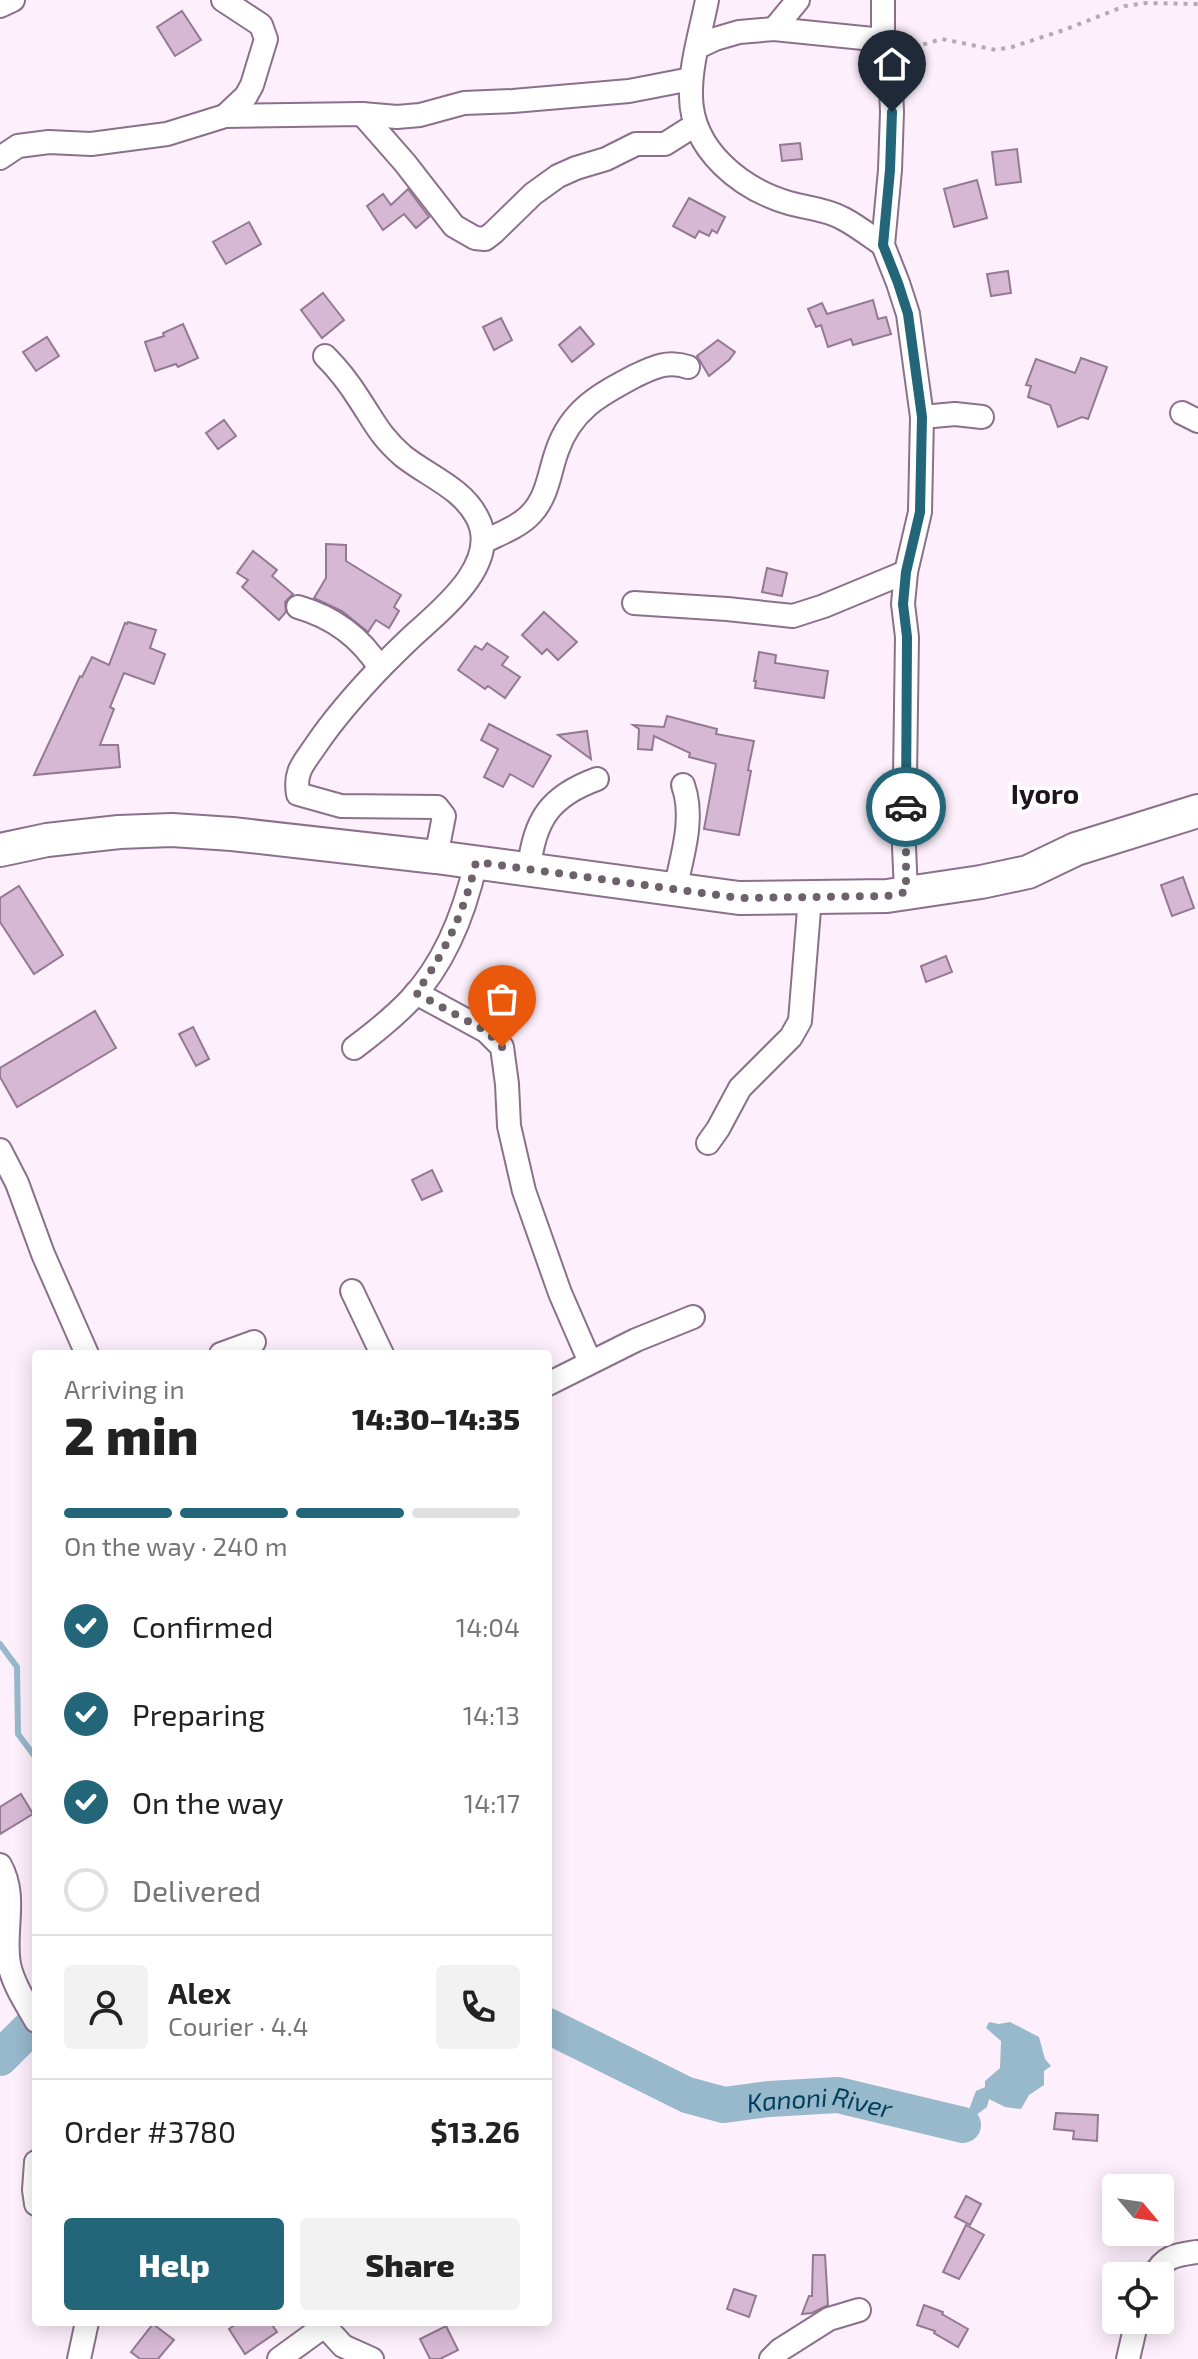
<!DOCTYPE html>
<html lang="en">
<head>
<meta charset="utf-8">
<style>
  :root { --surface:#fff; --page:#f2f2f2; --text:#222; --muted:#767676; --line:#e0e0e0; --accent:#246679 }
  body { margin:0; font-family:"Exo 2",sans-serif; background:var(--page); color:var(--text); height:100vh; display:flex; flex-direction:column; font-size:30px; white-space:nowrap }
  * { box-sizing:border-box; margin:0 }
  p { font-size:26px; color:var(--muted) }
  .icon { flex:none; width:44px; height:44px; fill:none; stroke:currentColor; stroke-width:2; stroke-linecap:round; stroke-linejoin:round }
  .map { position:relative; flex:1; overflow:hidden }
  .details { position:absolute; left:32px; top:1350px; width:520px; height:976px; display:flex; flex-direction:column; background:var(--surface); border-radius:8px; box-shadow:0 4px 20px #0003 }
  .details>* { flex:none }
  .needle { width:52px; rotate:119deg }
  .fabs { position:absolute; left:1102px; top:2174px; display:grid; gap:16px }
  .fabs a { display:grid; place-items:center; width:72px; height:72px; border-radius:8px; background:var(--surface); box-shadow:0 4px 20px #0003; font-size:40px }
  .pin { position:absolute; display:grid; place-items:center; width:68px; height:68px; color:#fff; margin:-82px -34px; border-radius:50% 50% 50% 0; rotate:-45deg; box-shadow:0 0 8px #0007 }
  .pin .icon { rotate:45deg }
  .courier { position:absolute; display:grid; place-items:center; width:80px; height:80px; margin:-40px; border:6px solid #246679; border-radius:50%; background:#fff; color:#222; box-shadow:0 2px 10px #0007 }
  .summary em { font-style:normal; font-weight:800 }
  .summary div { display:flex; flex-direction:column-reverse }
  .summary { display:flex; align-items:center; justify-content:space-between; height:136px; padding:0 32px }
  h1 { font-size:52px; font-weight:800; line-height:60px }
  .bar { display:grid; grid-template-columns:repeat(4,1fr); gap:12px 8px; align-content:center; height:96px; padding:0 32px }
  .bar i { height:10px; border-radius:6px; background:var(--line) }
  .bar .active { background:var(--accent) }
  .bar p { grid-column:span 4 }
  .line { display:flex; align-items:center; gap:20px; padding:0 32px; border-top:2px solid var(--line) }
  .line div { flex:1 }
  .round { display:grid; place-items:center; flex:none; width:84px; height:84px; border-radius:8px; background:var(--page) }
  ol { padding:0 32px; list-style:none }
  li { display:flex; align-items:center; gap:24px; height:88px }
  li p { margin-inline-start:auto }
  li .icon { padding:8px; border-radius:50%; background:var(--accent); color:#fff; stroke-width:4 }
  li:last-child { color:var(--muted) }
  li i { width:44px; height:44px; border:4px solid var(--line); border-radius:50% }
  .action { display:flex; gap:16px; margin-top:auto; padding:16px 32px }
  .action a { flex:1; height:92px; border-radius:8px; background:var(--accent); color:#fff; font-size:32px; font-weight:800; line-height:92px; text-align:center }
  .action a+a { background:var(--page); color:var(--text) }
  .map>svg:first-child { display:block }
  .water { fill:#98b8cc }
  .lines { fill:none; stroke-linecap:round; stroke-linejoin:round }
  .stream { stroke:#98b8cc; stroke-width:6 }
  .river { stroke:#98b8cc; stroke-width:36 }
  .building { fill:#d6b8d4; stroke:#947993; stroke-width:2 }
  .minor-casing { stroke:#8b708a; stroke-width:26 }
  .highway-casing { stroke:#8b708a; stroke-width:36 }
  .path { stroke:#b6a9b5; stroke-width:4; stroke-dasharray:4 6; stroke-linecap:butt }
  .minor { stroke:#fff; stroke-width:22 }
  .highway { stroke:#fff; stroke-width:32 }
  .done { stroke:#6d616c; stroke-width:8; stroke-dasharray:0 14.4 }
  .route { stroke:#246679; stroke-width:10 }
  .labels { text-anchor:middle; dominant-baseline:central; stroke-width:8; stroke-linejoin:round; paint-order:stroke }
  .water-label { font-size:26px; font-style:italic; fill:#003f5b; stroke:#fff }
  .quarter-label { font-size:28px; font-weight:bold; fill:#1f141e; stroke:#fff }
</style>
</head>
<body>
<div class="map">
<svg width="1198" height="2359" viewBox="0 0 1198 2359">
  <rect width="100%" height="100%" fill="#fdf0fc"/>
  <polygon class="water" points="989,2022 999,2024 1010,2022 1039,2037 1045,2059 1051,2066 1044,2071 1044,2085 1029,2095 1021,2109 1005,2107 989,2099 987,2107 963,2125 976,2091 985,2087 985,2081 1000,2068 1001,2041 986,2028"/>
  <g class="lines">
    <polyline class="stream" points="0,1644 17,1667 18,1734 36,1758"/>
    <g class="river">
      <path id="s1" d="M548,2026l139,69 37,10 45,-6 69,-4 125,30"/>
      <polyline points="0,2058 36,2022"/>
    </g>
  </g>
  <g class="building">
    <polygon points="182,11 201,40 175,56 157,27"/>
    <polygon points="800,143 802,159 782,161 780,145"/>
    <polygon points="1017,149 1021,182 996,185 992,152"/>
    <polygon points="977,180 987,218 954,227 944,189"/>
    <polygon points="408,189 429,217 416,228 404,214 383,230 367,206 383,194 391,205"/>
    <polygon points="689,198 725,217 717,233 712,230 709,236 699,231 695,238 673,226"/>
    <polygon points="249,222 261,244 226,264 213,242"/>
    <polygon points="1008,271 1011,293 991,296 987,274"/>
    <polygon points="323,293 344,320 322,338 301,310"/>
    <polygon points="873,300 878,319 886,317 891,334 853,345 851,339 828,347 821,325 816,327 808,309 822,303 827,314"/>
    <polygon points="501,318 512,340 494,350 483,327"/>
    <polygon points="183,324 198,358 178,367 176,364 155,371 145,342 164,336 163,333"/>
    <polygon points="580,327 594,344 572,362 559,345"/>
    <polygon points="47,337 59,356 36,371 23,352"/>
    <polygon points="718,340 735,352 729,360 709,376 697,356"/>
    <polygon points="1081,358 1107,367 1088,419 1082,417 1058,427 1050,405 1028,397 1031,386 1026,385 1036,359 1075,373"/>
    <polygon points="224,420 236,436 218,449 206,433"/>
    <polygon points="326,544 346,545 346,561 401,595 394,607 399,611 389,628 376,620 368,632 342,611 314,598 326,578"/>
    <polygon points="253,551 277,570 272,576 293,594 285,602 286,612 279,620 242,587 248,580 237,573"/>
    <polygon points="767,568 787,573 782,596 762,592"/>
    <polygon points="544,612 577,642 558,660 547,649 542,654 522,635"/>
    <polygon points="128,622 156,630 150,648 165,654 154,684 124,673 110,707 114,709 100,745 118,745 120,767 34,775 80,676 82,677 92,657 109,665 125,623 127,624"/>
    <polygon points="487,643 508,657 502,665 520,677 505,698 488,686 485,689 458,670 475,646 482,650"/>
    <polygon points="759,652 776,655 775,663 828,671 824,698 755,688 756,681 754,681"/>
    <polygon points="667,716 717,729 716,734 754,741 748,770 751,771 739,835 704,829 716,764 689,757 690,753 654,736 652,750 638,749 639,729 633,725 664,727"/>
    <polygon points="489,724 551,756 533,787 510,774 503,787 484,777 498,749 481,740"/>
    <polygon points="587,731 591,759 558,735"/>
    <polygon points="1183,877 1194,908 1172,916 1161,885"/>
    <polygon points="19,886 63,955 34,974 0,922 0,898"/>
    <polygon points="946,956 952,972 926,982 921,966"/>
    <polygon points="95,1011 116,1048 17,1107 0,1077 0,1068"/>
    <polygon points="193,1027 209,1059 196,1066 179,1034"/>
    <polygon points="432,1170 442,1191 422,1200 412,1180"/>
    <polygon points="21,1794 33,1814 0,1834 0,1807"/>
    <polygon points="1056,2113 1098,2115 1097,2141 1073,2139 1074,2131 1054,2129"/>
    <polygon points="966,2196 981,2204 970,2225 955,2217"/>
    <polygon points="966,2225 984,2235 959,2279 943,2272"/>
    <polygon points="813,2255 825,2255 828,2305 812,2313 802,2314 809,2296 812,2296"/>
    <polygon points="734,2289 756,2296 749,2317 727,2309"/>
    <polygon points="924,2305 943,2312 942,2314 968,2329 958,2347 934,2333 935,2331 917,2325"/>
    <polygon points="239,2322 270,2322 277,2332 245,2354 229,2329"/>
    <polygon points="153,2324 174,2340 158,2359 140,2359 131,2352"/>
    <polygon points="446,2326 458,2350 440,2359 430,2359 420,2339"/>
  </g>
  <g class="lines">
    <defs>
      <g id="minor">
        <polyline points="223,0 261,25 266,39 252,85 246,96 225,116"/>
        <path d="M707,0c-6,31 -17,65 -16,97 1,53 50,92 98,106 17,5 37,6 53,15 14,7 28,18 41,27"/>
        <polyline points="883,0 883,40 891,87 892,112 890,170 883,245 898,283 908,314 922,417 920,512 906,572 903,604 907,637 904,847 906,892"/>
        <polyline points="0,6 13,0"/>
        <polyline points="774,29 798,0"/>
        <polyline points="698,47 715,39 739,32 774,29 883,40"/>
        <polyline points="362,114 405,163 454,226 475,238 485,239 493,233 533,194 558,176 576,168 606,159 636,144 665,144 695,125"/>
        <polyline points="0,158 18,146 49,142 91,144 167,134 225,116 362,114 397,117 420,115 464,103 513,101 629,91 691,79"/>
        <path d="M325,356c13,13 24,27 34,43 16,24 21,37 44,57 25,20 59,32 74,61 24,44 -32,90 -60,115 -12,11 -23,22 -35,34 -23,24 -47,51 -66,79 -12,18 -22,26 -18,49l43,12 96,1 7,9 -8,41"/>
        <polyline points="1182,413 1198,421"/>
        <polyline points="922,417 955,414 982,417"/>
        <path d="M483,542c16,-8 36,-15 48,-28 17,-18 18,-41 26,-63 14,-41 42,-56 78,-75 19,-9 33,-16 53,-9"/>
        <polyline points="634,603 727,609 793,616 824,606 906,572"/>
        <path d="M298,607c35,10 63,31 82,61"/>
        <path d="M529,869c5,-49 21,-73 68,-90"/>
        <path d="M675,890c7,-34 20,-72 8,-105"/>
        <polyline points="416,993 486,1031 502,1047 507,1084 509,1126 524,1191 560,1293 590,1362"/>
        <path d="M354,1048c20,-15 39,-30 56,-48 35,-37 55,-89 66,-138"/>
        <polyline points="708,1143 718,1129 740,1088 791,1037 800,1021 810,897"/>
        <polyline points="0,1150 17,1183 43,1254 87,1354"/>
        <polyline points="352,1291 382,1354"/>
        <polyline points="221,1354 254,1342"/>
        <polyline points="548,1384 636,1340 693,1317"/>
        <path d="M0,1865c18,32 3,64 9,99 4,20 17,39 27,57"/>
        <polyline points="36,2162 34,2190 36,2204"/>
        <path d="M1154,2276c10,-20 22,-21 42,-24"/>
        <polyline points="321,2322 343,2346 372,2359"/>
        <polyline points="79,2359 87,2322"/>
        <polyline points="279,2359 323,2327"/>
        <polyline points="771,2359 780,2350 829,2319 859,2310"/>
        <polyline points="1128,2359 1137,2320"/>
      </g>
      <polyline id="highway" points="0,850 47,840 119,832 172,830 232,834 436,857 739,898 887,896 981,882 1028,872 1076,849 1198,811"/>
    </defs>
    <use href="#minor" class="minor-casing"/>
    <use href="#highway" class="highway-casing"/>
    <polyline class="path" points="904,50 942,39 996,50 1012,47 1064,30 1125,6 1146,3 1198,4"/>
    <use href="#minor" class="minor"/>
    <use href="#highway" class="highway"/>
  </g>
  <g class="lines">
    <path class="done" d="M502,1047l-16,-16 -70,-38c29,-40 49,-83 60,-131l263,36 148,-2 19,-4v-85"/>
    <polyline class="route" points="892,112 890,170 883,245 898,283 908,314 922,417 920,512 906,572 903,604 907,637 906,807"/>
  </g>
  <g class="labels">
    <g class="water-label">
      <text stroke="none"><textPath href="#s1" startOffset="290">Kanoni River</textPath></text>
    </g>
    <g class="quarter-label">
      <text x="1045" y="793">Iyoro</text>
    </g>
  </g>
</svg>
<div class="fabs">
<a><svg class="needle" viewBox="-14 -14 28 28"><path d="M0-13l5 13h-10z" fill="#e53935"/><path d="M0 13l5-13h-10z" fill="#767676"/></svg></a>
<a><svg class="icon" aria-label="locate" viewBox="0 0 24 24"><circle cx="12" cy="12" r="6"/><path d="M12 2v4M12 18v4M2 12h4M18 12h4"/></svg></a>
</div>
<div class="pin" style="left:502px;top:1047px;background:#ea580c"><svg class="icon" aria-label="bag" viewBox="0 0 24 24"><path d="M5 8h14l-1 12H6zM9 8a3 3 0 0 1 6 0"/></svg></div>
<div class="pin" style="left:892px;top:112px;background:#1f2937"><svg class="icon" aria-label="home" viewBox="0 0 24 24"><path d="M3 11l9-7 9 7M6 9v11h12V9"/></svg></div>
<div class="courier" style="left:906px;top:807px"><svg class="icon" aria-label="car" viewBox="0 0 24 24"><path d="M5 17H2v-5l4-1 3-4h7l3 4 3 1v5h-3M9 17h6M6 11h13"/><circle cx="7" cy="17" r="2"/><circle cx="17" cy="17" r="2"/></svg></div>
<section class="details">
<div class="summary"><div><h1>2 min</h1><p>Arriving in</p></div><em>14:30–14:35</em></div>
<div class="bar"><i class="active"></i><i class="active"></i><i class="active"></i><i></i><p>On the way · 240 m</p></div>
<ol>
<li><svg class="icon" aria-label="check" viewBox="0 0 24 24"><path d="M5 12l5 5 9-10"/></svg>Confirmed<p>14:04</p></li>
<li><svg class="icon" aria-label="check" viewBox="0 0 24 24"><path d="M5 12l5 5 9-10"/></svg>Preparing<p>14:13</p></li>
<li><svg class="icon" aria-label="check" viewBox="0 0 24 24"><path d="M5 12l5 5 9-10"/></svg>On the way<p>14:17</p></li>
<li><i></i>Delivered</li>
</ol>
<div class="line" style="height:144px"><a class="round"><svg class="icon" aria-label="person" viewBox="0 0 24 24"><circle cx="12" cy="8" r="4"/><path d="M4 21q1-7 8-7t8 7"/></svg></a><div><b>Alex</b><p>Courier · 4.4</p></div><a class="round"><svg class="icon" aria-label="phone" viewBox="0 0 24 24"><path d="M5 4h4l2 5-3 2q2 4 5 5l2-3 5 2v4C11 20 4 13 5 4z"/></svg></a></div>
<div class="line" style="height:104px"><div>Order #3780</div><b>$13.26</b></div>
<div class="action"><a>Help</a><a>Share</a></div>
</section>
</div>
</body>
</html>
